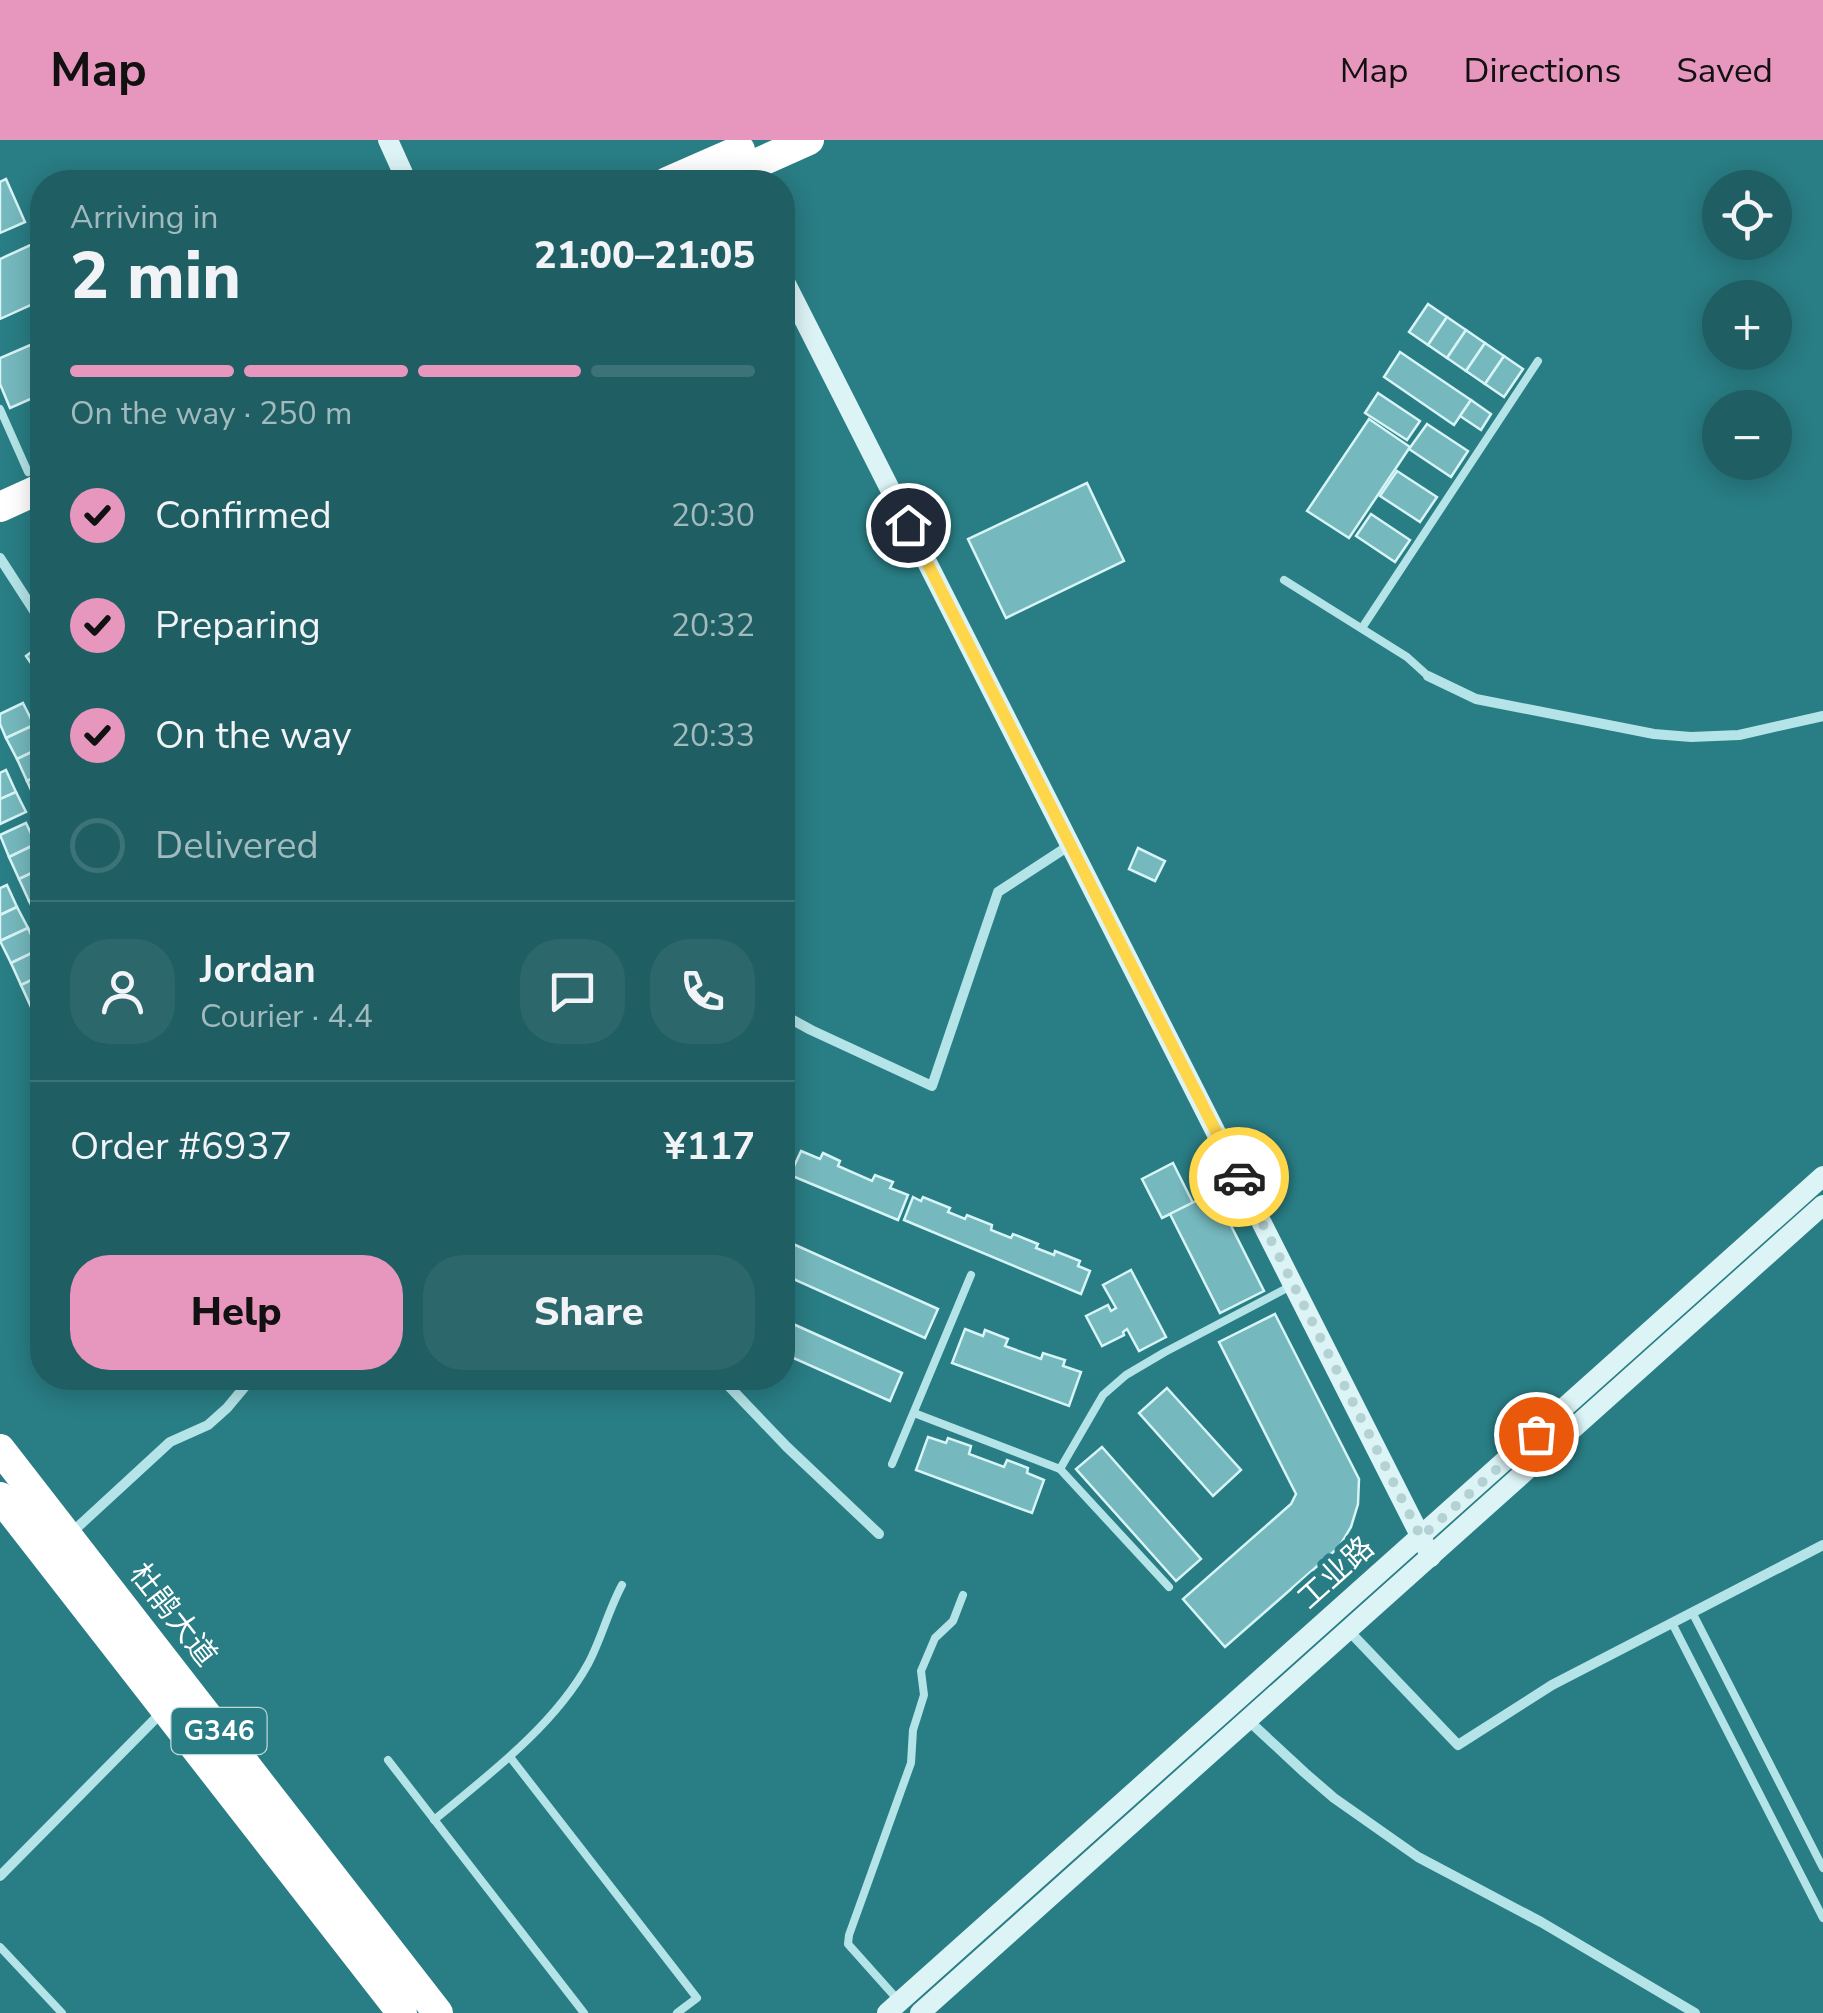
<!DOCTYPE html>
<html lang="en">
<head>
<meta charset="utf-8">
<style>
  :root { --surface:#1f5e63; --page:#2c676c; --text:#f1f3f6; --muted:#a1babe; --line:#3c7378; --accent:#e797bd }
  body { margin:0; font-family:"Nunito Sans","Noto Sans SC",sans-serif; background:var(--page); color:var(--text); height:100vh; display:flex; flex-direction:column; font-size:38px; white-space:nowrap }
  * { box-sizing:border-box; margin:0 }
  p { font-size:32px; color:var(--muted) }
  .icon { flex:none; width:55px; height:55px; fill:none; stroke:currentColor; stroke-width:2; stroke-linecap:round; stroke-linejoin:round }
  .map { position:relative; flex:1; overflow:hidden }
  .sheet { position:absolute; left:30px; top:30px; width:765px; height:1220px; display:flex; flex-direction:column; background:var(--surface); border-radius:40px; box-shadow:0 5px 25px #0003 }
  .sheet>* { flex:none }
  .tools { position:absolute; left:1702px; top:30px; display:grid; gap:20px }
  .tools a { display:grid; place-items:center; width:90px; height:90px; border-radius:50%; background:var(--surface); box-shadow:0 5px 25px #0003; font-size:50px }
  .pin { position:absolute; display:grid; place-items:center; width:85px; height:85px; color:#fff; margin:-42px; border:5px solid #fff; border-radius:50%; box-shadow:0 2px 10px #0007 }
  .courier { position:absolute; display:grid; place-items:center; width:100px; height:100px; margin:-50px; border:8px solid #ffd54a; border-radius:50%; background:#fff; color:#222; box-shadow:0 2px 12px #0007 }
  .overview em { font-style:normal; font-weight:800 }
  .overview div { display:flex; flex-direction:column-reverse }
  .overview { display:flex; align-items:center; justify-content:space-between; height:170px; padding:0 40px }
  h1 { font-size:65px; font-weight:800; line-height:75px }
  .bar { display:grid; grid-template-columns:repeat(4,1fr); gap:15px 10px; align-content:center; height:120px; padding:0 40px }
  .bar i { height:12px; border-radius:8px; background:var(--line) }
  .bar .current { background:var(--accent) }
  .bar p { grid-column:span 4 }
  .line { display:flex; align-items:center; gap:25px; padding:0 40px; border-top:2px solid var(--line) }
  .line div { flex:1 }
  .round { display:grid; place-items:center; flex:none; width:105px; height:105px; border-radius:40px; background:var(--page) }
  ol { padding:0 40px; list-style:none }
  li { display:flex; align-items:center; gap:30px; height:110px }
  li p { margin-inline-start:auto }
  li .icon { padding:10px; border-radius:50%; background:var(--accent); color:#111; stroke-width:4 }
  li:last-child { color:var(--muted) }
  li i { width:55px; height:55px; border:5px solid var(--line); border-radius:50% }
  .primary-button { display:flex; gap:20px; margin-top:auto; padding:20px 40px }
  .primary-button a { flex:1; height:115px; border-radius:40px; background:var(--accent); color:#111; font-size:40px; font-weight:800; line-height:115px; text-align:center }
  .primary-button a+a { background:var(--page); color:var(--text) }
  header { display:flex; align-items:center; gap:60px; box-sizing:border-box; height:140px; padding:0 50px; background:var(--accent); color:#111 }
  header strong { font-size:48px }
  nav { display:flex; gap:55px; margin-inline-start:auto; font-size:35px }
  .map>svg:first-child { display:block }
  .building { fill:#75b8bd; stroke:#d7f4f6; stroke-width:2.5 }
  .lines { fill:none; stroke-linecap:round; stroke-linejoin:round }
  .lane { stroke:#b4e4e7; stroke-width:8 }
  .street { stroke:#b4e4e7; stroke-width:10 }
  .secondary { stroke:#ddf4f7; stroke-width:20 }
  .highway { stroke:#fff; stroke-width:30 }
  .done { stroke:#b4d2d4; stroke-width:10; stroke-dasharray:0 18 }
  .route { stroke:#ffd54a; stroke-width:12 }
  .labels { text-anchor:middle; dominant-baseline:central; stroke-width:10; stroke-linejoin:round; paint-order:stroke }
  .shield { fill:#297d84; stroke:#bfd8da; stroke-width:2.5 }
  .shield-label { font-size:28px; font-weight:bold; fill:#fff }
  .street-label { font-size:30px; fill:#fff; stroke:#297d84 }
</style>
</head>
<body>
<header>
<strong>Map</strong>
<nav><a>Map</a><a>Directions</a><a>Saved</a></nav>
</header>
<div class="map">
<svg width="1823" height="1873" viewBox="0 0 1823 1873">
  <rect width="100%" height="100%" fill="#297d84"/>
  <g class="building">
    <polygon points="6,39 25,82 0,93 0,42"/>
    <polygon points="35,103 42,120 42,160 0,179 0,119"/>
    <polygon points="1428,164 1447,177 1428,205 1409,192"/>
    <polygon points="1447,177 1466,190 1447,218 1428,205"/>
    <polygon points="1466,190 1485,203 1466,231 1447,218"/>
    <polygon points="42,200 42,254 10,268 0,244 0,218"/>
    <polygon points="1485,203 1504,216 1485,244 1466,231"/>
    <polygon points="1400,212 1471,260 1454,285 1384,237"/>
    <polygon points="1504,216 1523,229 1504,257 1485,244"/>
    <polygon points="1378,253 1420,281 1407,300 1365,273"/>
    <polygon points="1471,260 1491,274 1481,290 1460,276"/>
    <polygon points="1369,279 1410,307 1349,398 1307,371"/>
    <polygon points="1427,284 1468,311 1451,337 1409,309"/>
    <polygon points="1397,331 1437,357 1420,382 1380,356"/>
    <polygon points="1087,343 1124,421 1006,478 968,399"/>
    <polygon points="1371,374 1410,400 1395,422 1356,396"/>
    <polygon points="42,504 42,539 26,516"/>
    <polygon points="23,563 34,585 6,598 0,584 0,574"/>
    <polygon points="34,585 42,607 17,619 6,598"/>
    <polygon points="42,607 42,634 27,641 17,619"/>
    <polygon points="6,630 16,652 0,659 0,633"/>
    <polygon points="42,634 42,660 37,663 27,641"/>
    <polygon points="16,652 26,672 0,684 0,659"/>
    <polygon points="26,683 36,704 9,717 0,695"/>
    <polygon points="36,704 42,718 42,728 19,739 9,717"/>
    <polygon points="1138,708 1165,721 1155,741 1129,729"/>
    <polygon points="42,728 42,754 29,761 19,739"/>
    <polygon points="7,745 17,767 0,775 0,748"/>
    <polygon points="42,754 42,781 40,782 29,761"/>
    <polygon points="17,767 28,788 0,801 0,775"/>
    <polygon points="28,788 38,810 11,823 0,801"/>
    <polygon points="38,810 42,819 42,835 21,845 11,823"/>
    <polygon points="42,835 42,862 31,867 21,845"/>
    <polygon points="801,1011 820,1019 823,1013 840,1021 838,1026 872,1041 875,1035 893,1042 890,1048 908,1055 898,1080 790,1035"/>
    <polygon points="1173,1023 1193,1063 1162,1078 1142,1039"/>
    <polygon points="1214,1052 1264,1151 1220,1173 1170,1074"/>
    <polygon points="913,1057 921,1061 923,1057 950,1068 948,1072 965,1079 967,1075 992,1085 991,1090 1011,1098 1013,1094 1038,1104 1036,1108 1054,1115 1055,1111 1080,1121 1078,1126 1090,1131 1081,1154 904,1080"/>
    <polygon points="782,1099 938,1169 925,1198 782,1134"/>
    <polygon points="1131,1130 1166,1197 1139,1211 1127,1189 1123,1192 1124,1195 1102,1206 1086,1176 1108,1165 1111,1171 1116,1168 1103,1145"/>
    <polygon points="1275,1174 1359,1339 1358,1364 1351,1387 1339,1407 1225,1507 1183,1459 1291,1364 1296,1354 1219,1202"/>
    <polygon points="782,1179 902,1233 890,1261 782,1213"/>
    <polygon points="965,1189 983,1196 985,1190 1008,1199 1005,1206 1041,1219 1043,1213 1065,1220 1063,1226 1081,1232 1069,1266 952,1223"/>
    <polygon points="1167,1248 1241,1330 1213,1356 1139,1273"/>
    <polygon points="928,1297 946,1303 948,1298 971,1306 969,1314 1004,1327 1007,1320 1028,1328 1027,1333 1044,1340 1032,1373 916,1330"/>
    <polygon points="1102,1307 1201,1419 1176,1441 1076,1329"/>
  </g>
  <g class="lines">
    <g class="lane">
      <polyline points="0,269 28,332"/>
      <polyline points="1284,440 1407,517 1428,536"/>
      <polyline points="1362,488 1538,221"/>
      <polyline points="914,1273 1060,1329"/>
      <polyline points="892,1324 971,1135"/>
      <polyline points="1169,1447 1060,1329 1103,1255 1126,1235 1165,1212 1289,1147"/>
      <polyline points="1692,1472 1823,1728"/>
      <polyline points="1672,1483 1823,1778"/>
      <polyline points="510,1617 697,1858 677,1873"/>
      <polyline points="388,1620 584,1873"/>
      <path d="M434,1680c53,-44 120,-94 154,-156 13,-24 20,-53 34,-79"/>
      <polyline points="0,1807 62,1873"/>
      <polyline points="898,1860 848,1804 849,1795 911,1623 913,1590 924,1555 921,1531 935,1498 953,1481 963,1455"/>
    </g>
    <g class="street">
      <polyline points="0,418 42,483"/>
      <polyline points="1428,536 1476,559 1654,594 1691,597 1739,595 1823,576"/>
      <polyline points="782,874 811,890 932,946 998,752 1070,705"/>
      <polyline points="721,1238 787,1307 879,1394"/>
      <polyline points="69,1395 170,1302 208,1285 227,1268 252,1238"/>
      <polyline points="1349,1491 1458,1605 1552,1545 1823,1405"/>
      <polyline points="1249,1581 1305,1633 1334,1658 1418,1717 1541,1782 1695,1873"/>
      <polyline points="0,1736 161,1573"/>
    </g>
    <g class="secondary">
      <polyline points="388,0 407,42"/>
      <polyline points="782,136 1431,1417"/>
      <polyline points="887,1873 1823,1036"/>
      <polyline points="920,1873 1823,1065"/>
    </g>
    <g class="highway">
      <polyline points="667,42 740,10"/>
      <polyline points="715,42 809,0"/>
      <polyline points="0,367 42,348"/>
      <polyline points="0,1309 438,1873"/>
      <polyline points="0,1357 402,1873"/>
    </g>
  </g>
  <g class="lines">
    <polyline class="done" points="1239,1037 1421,1397 1536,1294"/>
    <polyline class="route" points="908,385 1239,1037"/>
  </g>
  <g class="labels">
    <rect class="shield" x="171.5" y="1568" width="95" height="46" rx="8"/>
    <g class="shield-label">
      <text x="219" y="1591">G346</text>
    </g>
    <g class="street-label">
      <text transform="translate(1336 1433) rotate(-42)">工业路</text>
      <text transform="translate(173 1475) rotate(52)">杜鹃大道</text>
    </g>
  </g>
</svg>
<div class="tools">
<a><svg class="icon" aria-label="locate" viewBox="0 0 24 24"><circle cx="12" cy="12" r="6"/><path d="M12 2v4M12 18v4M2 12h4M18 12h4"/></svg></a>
<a>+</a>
<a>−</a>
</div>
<div class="pin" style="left:1536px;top:1294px;background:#ea580c"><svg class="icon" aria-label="bag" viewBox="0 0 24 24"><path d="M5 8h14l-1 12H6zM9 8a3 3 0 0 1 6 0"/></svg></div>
<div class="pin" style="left:908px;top:385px;background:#1f2937"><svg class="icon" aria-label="home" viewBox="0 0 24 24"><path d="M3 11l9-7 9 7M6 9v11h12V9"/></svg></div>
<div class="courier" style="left:1239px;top:1037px"><svg class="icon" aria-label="car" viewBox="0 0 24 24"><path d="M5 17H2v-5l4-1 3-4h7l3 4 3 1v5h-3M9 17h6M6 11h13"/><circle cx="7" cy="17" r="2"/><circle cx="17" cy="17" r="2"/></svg></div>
<section class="sheet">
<div class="overview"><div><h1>2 min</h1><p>Arriving in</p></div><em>21:00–21:05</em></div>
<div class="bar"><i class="current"></i><i class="current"></i><i class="current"></i><i></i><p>On the way · 250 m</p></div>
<ol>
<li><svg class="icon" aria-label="check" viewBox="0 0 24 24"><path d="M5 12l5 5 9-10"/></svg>Confirmed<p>20:30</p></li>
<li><svg class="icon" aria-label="check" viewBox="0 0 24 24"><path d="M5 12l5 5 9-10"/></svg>Preparing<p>20:32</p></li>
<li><svg class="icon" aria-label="check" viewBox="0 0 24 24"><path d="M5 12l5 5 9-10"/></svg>On the way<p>20:33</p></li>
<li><i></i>Delivered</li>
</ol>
<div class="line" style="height:180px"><a class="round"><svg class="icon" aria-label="person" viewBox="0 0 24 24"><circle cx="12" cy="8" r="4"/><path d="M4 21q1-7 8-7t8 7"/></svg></a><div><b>Jordan</b><p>Courier · 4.4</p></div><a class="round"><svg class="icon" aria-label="chat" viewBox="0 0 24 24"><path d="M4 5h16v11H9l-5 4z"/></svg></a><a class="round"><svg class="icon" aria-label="phone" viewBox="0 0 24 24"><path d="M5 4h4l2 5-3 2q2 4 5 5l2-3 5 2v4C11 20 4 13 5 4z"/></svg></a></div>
<div class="line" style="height:130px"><div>Order #6937</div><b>¥117</b></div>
<div class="primary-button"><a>Help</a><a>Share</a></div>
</section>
</div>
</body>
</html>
